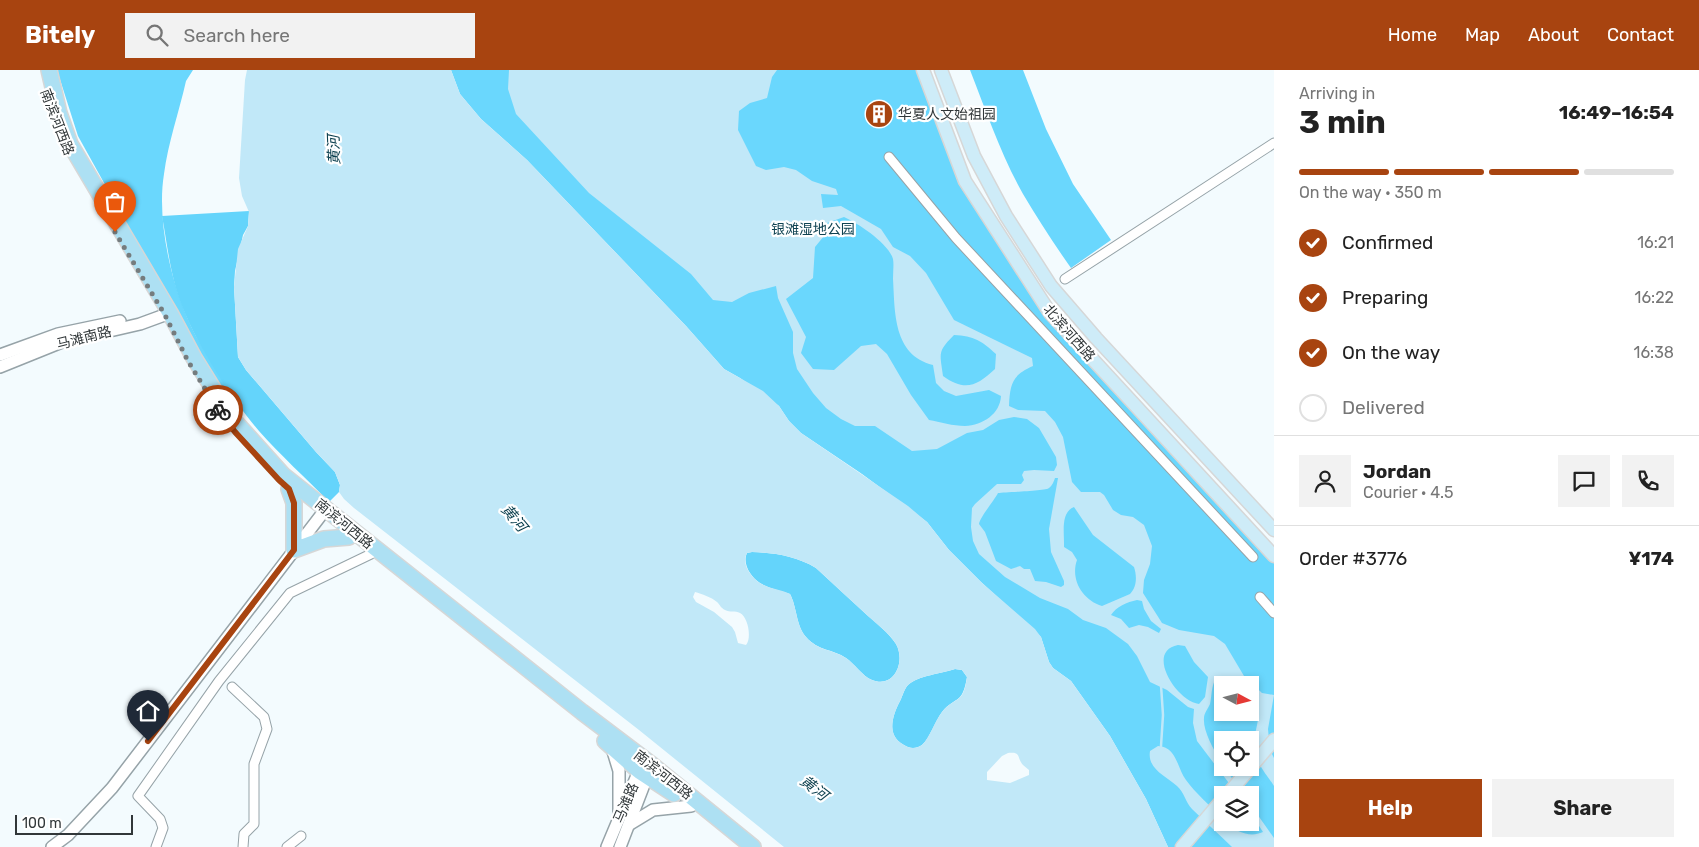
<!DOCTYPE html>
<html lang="en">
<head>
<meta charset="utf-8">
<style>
  :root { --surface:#fff; --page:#f2f2f2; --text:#222; --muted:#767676; --line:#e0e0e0; --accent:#a84410 }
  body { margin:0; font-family:Rubik,"Noto Sans SC",sans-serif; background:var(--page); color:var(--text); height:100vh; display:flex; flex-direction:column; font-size:19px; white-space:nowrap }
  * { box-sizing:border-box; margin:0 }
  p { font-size:16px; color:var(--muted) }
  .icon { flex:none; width:28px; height:28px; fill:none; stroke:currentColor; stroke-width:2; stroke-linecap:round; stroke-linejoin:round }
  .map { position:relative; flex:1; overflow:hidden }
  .sheet { display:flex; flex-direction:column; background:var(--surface); width:425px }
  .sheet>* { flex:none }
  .needle { width:32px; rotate:97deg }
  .controls { position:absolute; left:1214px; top:606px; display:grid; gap:10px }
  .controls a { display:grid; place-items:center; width:45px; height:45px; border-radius:0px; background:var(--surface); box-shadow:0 2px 8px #0003; font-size:25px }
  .scale { position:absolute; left:15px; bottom:12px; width:118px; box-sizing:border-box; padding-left:5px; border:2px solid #313739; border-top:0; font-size:14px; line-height:18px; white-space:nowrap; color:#313739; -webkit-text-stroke:4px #fff; paint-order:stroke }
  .pin { position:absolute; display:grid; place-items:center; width:42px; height:42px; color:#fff; margin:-51px -21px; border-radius:50% 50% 50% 0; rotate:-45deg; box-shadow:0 0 5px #0007 }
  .pin .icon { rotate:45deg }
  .courier { position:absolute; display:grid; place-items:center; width:50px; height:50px; margin:-25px; border:4px solid #a84410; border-radius:50%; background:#fff; color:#222; box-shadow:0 1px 6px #0007 }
  .summary em { font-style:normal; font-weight:700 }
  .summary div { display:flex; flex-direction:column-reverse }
  .summary { display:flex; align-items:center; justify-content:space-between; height:85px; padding:0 25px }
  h1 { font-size:32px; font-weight:700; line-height:38px }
  .bar { display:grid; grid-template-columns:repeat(4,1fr); gap:8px 5px; align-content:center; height:60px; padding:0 25px }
  .bar i { height:6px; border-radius:4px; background:var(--line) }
  .bar .active { background:var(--accent) }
  .bar p { grid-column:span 4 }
  .line { display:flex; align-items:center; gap:12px; padding:0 25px; border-top:1px solid var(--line) }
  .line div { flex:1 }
  .round { display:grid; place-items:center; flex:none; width:52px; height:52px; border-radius:0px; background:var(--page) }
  ol { padding:0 25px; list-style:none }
  li { display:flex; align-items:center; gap:15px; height:55px }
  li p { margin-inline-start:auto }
  li .icon { padding:5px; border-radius:50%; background:var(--accent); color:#fff; stroke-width:4 }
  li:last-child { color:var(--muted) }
  li i { width:28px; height:28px; border:2px solid var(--line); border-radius:50% }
  .action { display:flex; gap:10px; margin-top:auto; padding:10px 25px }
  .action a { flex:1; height:58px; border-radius:0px; background:var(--accent); color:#fff; font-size:20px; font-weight:700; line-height:58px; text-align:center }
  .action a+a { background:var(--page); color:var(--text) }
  header { display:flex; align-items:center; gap:30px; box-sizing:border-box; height:70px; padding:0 25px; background:var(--accent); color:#fff }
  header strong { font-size:24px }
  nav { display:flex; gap:28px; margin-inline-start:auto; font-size:18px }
  .search { width:350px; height:45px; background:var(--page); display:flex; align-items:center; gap:12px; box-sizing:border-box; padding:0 18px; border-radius:0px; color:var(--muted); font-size:19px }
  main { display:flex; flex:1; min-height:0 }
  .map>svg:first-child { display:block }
  .green { fill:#6ad7fd; fill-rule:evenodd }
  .forest { fill:#64d4fb }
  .water { fill:#c1e8f8; fill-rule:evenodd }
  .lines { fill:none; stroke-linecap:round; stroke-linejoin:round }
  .stream { stroke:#c1e8f8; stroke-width:2.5 }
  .street-casing { stroke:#96a3a8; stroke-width:11 }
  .secondary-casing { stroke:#96a3a8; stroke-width:14 }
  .primary-casing { stroke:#d6d7d7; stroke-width:15 }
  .highway-casing { stroke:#d6d7d7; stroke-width:18 }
  .street { stroke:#fff; stroke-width:9 }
  .secondary { stroke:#fff; stroke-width:11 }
  .primary { stroke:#ceecf8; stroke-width:12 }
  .highway { stroke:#ade0f3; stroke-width:15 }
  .done { stroke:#757c7e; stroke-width:5; stroke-dasharray:0 9 }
  .route { stroke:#a84410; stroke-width:6 }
  .labels { text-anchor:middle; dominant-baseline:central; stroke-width:4.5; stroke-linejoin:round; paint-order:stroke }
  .poi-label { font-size:14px; fill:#313739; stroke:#fff; text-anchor:start }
  .street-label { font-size:14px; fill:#313739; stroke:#fff }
  .park-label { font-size:14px; fill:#104352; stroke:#fff }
  .water-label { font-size:15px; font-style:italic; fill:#093e4d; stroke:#fff }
</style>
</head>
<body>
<header>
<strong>Bitely</strong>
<div class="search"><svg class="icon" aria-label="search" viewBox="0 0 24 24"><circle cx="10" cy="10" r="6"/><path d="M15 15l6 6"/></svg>Search here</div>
<nav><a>Home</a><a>Map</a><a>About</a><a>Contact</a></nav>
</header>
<main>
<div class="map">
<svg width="1274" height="777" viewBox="0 0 1274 777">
  <rect width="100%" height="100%" fill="#f3fbfe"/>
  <g class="green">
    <path d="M57,0h136l-7,11c-7,31 -18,62 -22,93 -8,49 9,119 32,162 11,20 24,40 36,59l-7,6 -147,-265z"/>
    <path d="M451,0h465l49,111 85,132 224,243v291h-106l-22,-48 -36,-63 -39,-55 -18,-13 -4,-6 -8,-25 -60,-55 -32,-32 -22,-28 -65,-48 -61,-41 -12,-12 -10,-15 -39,-28 -16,-9 -38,-43 -159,-166 -46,-41 -21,-25zM1222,615h28v27h-28zM1222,670h28v28h-28zM1222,725h28v27h-28z"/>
    <path d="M970,0h53l23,59 27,55 38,56 -40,28c-17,-24 -33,-49 -48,-74 -22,-39 -37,-83 -53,-124z"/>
  </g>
  <g class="forest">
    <path d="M249,141l-1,15 -5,9 -8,36 -1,16 4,70 8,13 70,82 19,20 5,13 -1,7 -10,10c-23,-24 -48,-46 -70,-71 -29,-34 -65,-90 -80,-133 -9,-26 -12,-55 -17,-82z"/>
    <path d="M752,482c23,1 44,4 64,16 17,16 34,31 51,47 9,8 22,18 29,29 10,18 -2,45 -24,36 -10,-4 -17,-16 -26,-22 -13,-9 -28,-7 -40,-21 -10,-11 -9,-30 -16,-43 -9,-3 -22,-6 -30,-11 -9,-6 -18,-19 -13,-30z"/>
    <path d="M955,599l7,1 5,7c-5,29 -11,18 -25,35 -7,9 -12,26 -20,33 -6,4 -12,4 -18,0 -19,-10 -11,-31 -3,-46 2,-5 4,-11 7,-14 9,-9 35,-12 47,-16z"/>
  </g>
  <g class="water">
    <path d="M247,0h204l9,24 21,25 46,41 159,166 38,43 39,22 16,15 10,15 12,12 107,73 19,16 22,28 32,32 54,47 6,8 8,25 4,6 18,13 39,55 36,63 22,48h-384l-145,-117 -285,-222 -10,-9 -5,-7 1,-7 -5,-13 -19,-20 -70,-82 -8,-13 -4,-70 4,-38 10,-23 1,-14 -7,-16 -3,-18 6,-98zM752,482c23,1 44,4 64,16 18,17 36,33 53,49 9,8 21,17 27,27 10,18 -2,45 -24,36 -10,-4 -17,-16 -26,-22 -14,-9 -28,-7 -40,-21 -10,-11 -9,-30 -16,-43 -9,-5 -21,-5 -30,-11 -9,-6 -19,-19 -13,-30zM695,522c7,2 16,5 22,10 3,3 4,6 8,8 5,3 10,0 15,3 8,4 12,25 6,32l-8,-2 -3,-11 -3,-5 -18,-15 -18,-10 -3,-5zM955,599l7,1 5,7c-4,29 -11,18 -25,35 -7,9 -13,27 -20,33 -6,4 -12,4 -18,0 -19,-10 -11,-31 -3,-46 2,-5 4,-11 7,-14 9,-9 35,-12 47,-16zM1008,683c14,-1 8,4 15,12 2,2 4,3 6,5v5l-19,8 -23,-3v-8l15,-16z"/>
    <path d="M509,0h268l-5,7 -5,21 -17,5 -11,8 -1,19 18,36 10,4 18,-3 12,3 16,11 24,8 2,6 -17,-1 2,14 18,-2 40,23 12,18 17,9 16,17 28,47 78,38 1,8c-21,9 -23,18 -24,40l9,4 27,1 10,11 8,15 9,45 9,10h19l4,3 9,15 8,5 12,2 11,8 8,21 -2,18 -6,16 -1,13 19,30 17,7 35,6 11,8 19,32 18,17 12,2 -6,34 2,21 4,8v28c-7,-11 -19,-24 -20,-38 -1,-20 13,-38 -4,-55v-8h-21l-4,-4 -9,-3c-5,9 -4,17 -6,26 -2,5 -6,9 -6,14 -2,21 28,60 40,77h-6l-41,-54 -4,-18 1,-14 -6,-2 -21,-17 -17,-8 -13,-26 -9,-12 -22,-16 -23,-8 -15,-11 -28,-11 -35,-21 -26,-23 -6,-13 -2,-14 1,-19 3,-4 22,-20h24l3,-4 -2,-5 2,-4 10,-1 20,1 3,-6 -1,-8 -17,-29 -12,-9 -13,-2 -15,3 -16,10 -16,3 -30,16 -25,2 -37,-25h-20l-14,-7 -15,-11 -13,-15 -16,-24 -4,-16v-21l-15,-34 -2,-12 -27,7 -17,9 -19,-2 -22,-26 -102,-81 -73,-79 -8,-25zM844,147c14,6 45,27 49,42 1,6 0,13 0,20 2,33 0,76 40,86l3,18 8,8 12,5 33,-6 12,6c-1,18 -18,29 -36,30 -12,0 -25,-4 -36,-6l-18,-25 -24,-41 -11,-10 -15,2 -27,24 -21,-1 -12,-16 5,-16 -20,-38 27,-21 2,-31 9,-11 3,-13zM954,265c20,1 28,6 42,19l-1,15c-18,17 -30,23 -52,7 -3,-23 -6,-24 11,-41zM1055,408h3l-9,51 2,23 13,29v4l-3,2 -15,-5 -11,-1 -5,-12h-6l-4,-3 -9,3 -15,-8 -11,-29 -6,-8c1,-7 15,-23 19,-31 8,-1 49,-2 51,-5 3,-2 5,-7 6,-10zM1074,437l19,28 41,32c3,9 3,20 -4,27l-28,12c-19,-6 -32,-26 -25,-46l-5,-8 -8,-5v-4c0,-12 -3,-31 10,-36zM1137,530l5,1 2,8 7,12 10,8 -2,4 -11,-6 -9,-2 -10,3 -8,-9 -10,-4c5,-8 16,-13 26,-15zM1178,575l7,1 9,16 14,15 -3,20 -6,7c-23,-3 -54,-53 -21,-59z"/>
    <path d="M1158,676c19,1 19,22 28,34 9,13 25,26 36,38v4l5,1c10,9 23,15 36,9l-13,-20v-8l24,34v9h-42c-13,-13 -27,-25 -40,-38 -6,-6 -8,-17 -15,-23 -11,-10 -30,-17 -27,-35z"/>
  </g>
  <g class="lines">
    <polyline class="stream" points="1161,676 1163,645 1161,615"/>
    <defs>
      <g id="street">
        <polyline points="889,87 956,168 1253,487"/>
        <polyline points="1065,209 1274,73"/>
        <polyline points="1260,527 1274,543"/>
        <polyline points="232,617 264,647 267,659 254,694 254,754 244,764 243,777"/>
        <polyline points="156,777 163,758 160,749 138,726 219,611 290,523 371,484"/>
        <polyline points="287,777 301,766"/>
      </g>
      <g id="secondary">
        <polyline points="0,285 58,264 120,251"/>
        <polyline points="0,297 62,272 140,254 170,243"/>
        <polyline points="612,678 619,701 619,743"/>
        <polyline points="630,754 653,740 691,736"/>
        <polyline points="52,777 68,765 112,718 325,440"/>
        <polyline points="607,777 641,696"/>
        <polyline points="620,777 650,699"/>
      </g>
      <g id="primary">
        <polyline points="923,0 965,111 1050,243 1274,486"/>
        <polyline points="941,0 974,86 1006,146 1051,216 1096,268 1274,460"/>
        <polyline points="1227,725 1274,670"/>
        <polyline points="1182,777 1222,730"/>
      </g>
      <g id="highway">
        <polyline points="49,0 59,43 70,74 170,243 194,288 230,346 283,405 582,642 652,695 753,777"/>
        <polyline points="289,419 294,433 294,480 324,469 349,467"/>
        <polyline points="605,671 639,701 674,724"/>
      </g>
    </defs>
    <use href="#street" class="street-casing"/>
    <use href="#secondary" class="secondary-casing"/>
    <use href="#primary" class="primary-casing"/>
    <use href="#highway" class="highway-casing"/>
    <use href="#street" class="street"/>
    <use href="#secondary" class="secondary"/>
    <use href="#primary" class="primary"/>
    <use href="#highway" class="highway"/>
  </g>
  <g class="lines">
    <polyline class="done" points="115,162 165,245 188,291 218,340"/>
    <polyline class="route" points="148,671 294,480 294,433 289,419 279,410 235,362 218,340"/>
  </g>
  <defs>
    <symbol id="building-disc" viewBox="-11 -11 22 22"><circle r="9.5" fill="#a84410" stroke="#fff"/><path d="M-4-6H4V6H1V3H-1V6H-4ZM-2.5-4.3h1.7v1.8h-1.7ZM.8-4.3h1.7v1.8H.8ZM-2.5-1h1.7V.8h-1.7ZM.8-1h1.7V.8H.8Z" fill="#fff"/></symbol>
  </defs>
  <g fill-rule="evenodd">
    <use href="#building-disc" x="863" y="28" width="32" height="32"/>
  </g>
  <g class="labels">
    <g class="poi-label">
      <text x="898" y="44">华夏人文始祖园</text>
    </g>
    <g class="street-label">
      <text transform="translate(57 52) rotate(69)">南滨河西路</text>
      <text transform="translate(1069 263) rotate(49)">北滨河西路</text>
      <text transform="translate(84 268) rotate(-14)">马滩南路</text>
      <text transform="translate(344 454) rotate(39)">南滨河西路</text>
      <text transform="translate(663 705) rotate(38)">南滨河西路</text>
      <text transform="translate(626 733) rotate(-67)">马滩路</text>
    </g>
    <g class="park-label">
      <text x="813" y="159">银滩湿地公园</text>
    </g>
    <g class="water-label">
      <text transform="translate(334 80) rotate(-92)">黄河</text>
      <text transform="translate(514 448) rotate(50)">黄河</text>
      <text transform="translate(814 718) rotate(38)">黄河</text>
    </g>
  </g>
</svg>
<div class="controls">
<a><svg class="needle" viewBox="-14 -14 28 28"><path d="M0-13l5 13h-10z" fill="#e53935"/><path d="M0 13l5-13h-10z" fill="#767676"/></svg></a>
<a><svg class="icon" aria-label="locate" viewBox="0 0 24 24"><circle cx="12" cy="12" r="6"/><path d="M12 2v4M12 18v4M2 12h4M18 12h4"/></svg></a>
<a><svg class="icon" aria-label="layers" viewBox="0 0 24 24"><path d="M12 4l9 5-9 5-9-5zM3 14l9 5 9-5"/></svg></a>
</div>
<div class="scale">100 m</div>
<div class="pin" style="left:115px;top:162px;background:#ea580c"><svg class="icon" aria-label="bag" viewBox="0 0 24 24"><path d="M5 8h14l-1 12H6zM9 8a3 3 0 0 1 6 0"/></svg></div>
<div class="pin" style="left:148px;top:671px;background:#1f2937"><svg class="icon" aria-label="home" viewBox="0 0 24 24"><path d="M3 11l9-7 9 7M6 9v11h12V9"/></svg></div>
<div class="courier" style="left:218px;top:340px"><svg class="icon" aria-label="bike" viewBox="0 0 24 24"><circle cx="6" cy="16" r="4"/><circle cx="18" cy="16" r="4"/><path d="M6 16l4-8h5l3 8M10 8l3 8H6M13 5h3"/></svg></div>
</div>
<section class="sheet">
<div class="summary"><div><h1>3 min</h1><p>Arriving in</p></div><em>16:49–16:54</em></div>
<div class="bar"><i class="active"></i><i class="active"></i><i class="active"></i><i></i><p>On the way · 350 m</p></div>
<ol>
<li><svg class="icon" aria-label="check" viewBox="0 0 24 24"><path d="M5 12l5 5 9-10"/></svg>Confirmed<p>16:21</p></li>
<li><svg class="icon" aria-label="check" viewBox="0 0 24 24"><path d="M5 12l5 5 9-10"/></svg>Preparing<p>16:22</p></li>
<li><svg class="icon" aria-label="check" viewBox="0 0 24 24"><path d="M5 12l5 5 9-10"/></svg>On the way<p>16:38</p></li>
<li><i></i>Delivered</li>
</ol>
<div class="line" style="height:90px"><a class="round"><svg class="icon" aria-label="person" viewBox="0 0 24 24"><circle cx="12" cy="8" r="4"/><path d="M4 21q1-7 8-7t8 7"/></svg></a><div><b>Jordan</b><p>Courier · 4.5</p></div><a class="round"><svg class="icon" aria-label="chat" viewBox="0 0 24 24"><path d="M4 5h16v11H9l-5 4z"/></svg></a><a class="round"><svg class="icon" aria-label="phone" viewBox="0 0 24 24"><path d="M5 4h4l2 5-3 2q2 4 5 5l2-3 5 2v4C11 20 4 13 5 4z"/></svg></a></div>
<div class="line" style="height:65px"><div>Order #3776</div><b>¥174</b></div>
<div class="action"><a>Help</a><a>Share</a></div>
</section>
</main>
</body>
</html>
